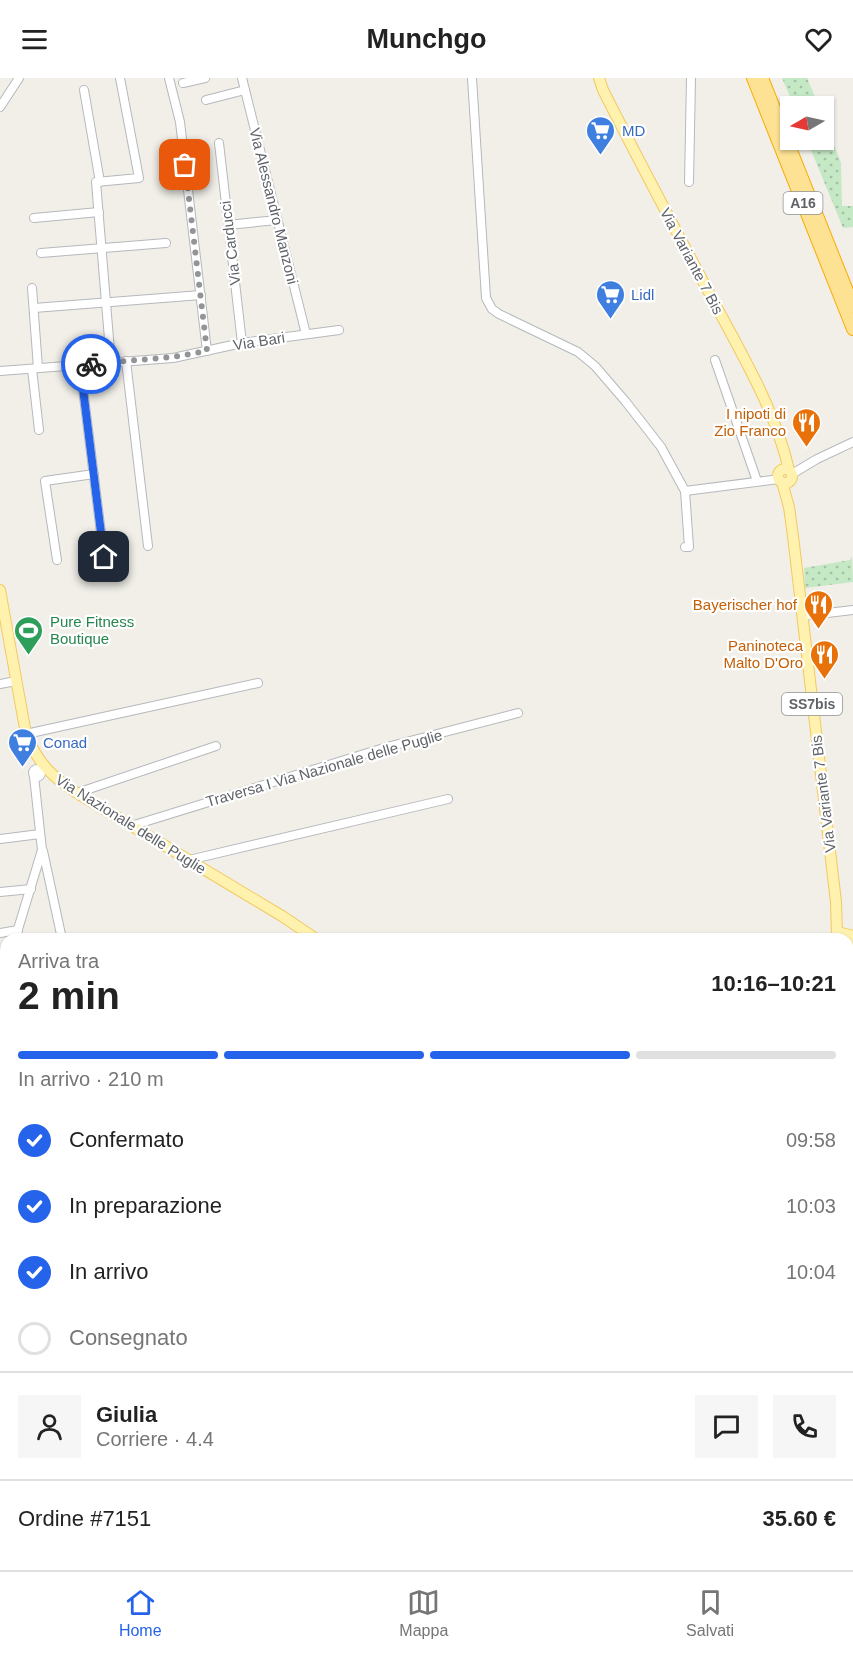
<!DOCTYPE html>
<html lang="it">
<head>
<meta charset="utf-8">
<style>
  :root { --surface:#fff; --page:#f6f6f6; --text:#222; --muted:#767676; --line:#e0e0e0; --accent:#2563eb }
  body { margin:0; font-family:Helvetica,sans-serif; background:var(--page); color:var(--text); height:100vh; display:flex; flex-direction:column; font-size:22px; white-space:nowrap }
  * { box-sizing:border-box; margin:0 }
  p { font-size:20px; color:var(--muted) }
  .icon { flex:none; width:33px; height:33px; fill:none; stroke:currentColor; stroke-width:2; stroke-linecap:round; stroke-linejoin:round }
  .map { position:relative; flex:1; overflow:hidden }
  .side { position:absolute; left:0px; top:855px; width:854px; height:638px; display:flex; flex-direction:column; background:var(--surface); border-radius:18px 18px 0 0; box-shadow:0 2px 4px #0004 }
  .side>* { flex:none }
  .needle { width:39px; rotate:261deg }
  .controls { position:absolute; left:780px; top:18px; display:grid; gap:12px }
  .controls a { display:grid; place-items:center; width:54px; height:54px; border-radius:0px; background:var(--surface); box-shadow:0 2px 4px #0004; font-size:30px }
  .pin { position:absolute; display:grid; place-items:center; width:51px; height:51px; color:#fff; margin:-26px; border-radius:12px; box-shadow:0 3px 9px #0006 }
  .courier { position:absolute; display:grid; place-items:center; width:60px; height:60px; margin:-30px; border:4px solid #2563eb; border-radius:50%; background:#fff; color:#222; box-shadow:0 2px 8px #0007 }
  .overview em { font-style:normal; font-weight:600 }
  .overview div { display:flex; flex-direction:column-reverse }
  .overview { display:flex; align-items:center; justify-content:space-between; height:102px; padding:0 18px }
  h1 { font-size:39px; font-weight:600; line-height:45px }
  .bar { display:grid; grid-template-columns:repeat(4,1fr); gap:9px 6px; align-content:center; height:72px; padding:0 18px }
  .bar i { height:8px; border-radius:4px; background:var(--line) }
  .bar .selected { background:var(--accent) }
  .bar p { grid-column:span 4 }
  .line { display:flex; align-items:center; gap:15px; padding:0 18px; border-top:2px solid var(--line) }
  .line div { flex:1 }
  .round { display:grid; place-items:center; flex:none; width:63px; height:63px; border-radius:0px; background:var(--page) }
  ol { padding:0 18px; list-style:none }
  li { display:flex; align-items:center; gap:18px; height:66px }
  li p { margin-inline-start:auto }
  li .icon { padding:6px; border-radius:50%; background:var(--accent); color:#fff; stroke-width:4 }
  li:last-child { color:var(--muted) }
  li i { width:33px; height:33px; border:3px solid var(--line); border-radius:50% }
  header { display:flex; justify-content:space-between; align-items:center; height:78px; padding:0 18px; background:var(--surface); font-size:27px; font-weight:600 }
  .menu { display:flex; justify-content:space-around; align-items:center; height:84px; border-top:2px solid var(--line); background:var(--surface); font-size:16px; color:var(--muted) }
  .menu a { display:grid; justify-items:center; gap:3px }
  .menu .selected { color:var(--accent) }
  .map>svg:first-child { display:block }
  .grass { fill:url(#grass-dots) }
  .lines { fill:none; stroke-linecap:round; stroke-linejoin:round }
  .stream { stroke:#aadaff; stroke-width:2 }
  .minor-casing { stroke:#b5b8bc; stroke-width:10 }
  .major-casing { stroke:#f2c960; stroke-width:12 }
  .highway-casing { stroke:#f9ab00; stroke-width:14 }
  .minor { stroke:#fff; stroke-width:8 }
  .major { stroke:#fff2af; stroke-width:10 }
  .highway { stroke:#fde293; stroke-width:12 }
  .rail-casing { stroke:#b6b7b8; stroke-width:4.5 }
  .rail { stroke:#fff; stroke-width:2; stroke-dasharray:7; stroke-linecap:butt }
  .done { stroke:#929495; stroke-width:6; stroke-dasharray:0 10.8 }
  .route { stroke:#2563eb; stroke-width:8 }
  .labels { text-anchor:middle; dominant-baseline:central; stroke-width:4.5; stroke-linejoin:round; paint-order:stroke }
  .shield { fill:#fff; stroke:#8f9295; stroke-width:1.5 }
  .shield-label { font-size:14px; font-weight:bold; fill:#5f6368 }
  .shop-label { font-size:15px; fill:#366cbe; stroke:#fff; text-anchor:start }
  .street-label { font-size:15px; fill:#5f6368; stroke:#fff }
  .food-label { font-size:15px; fill:#c56008; stroke:#fff; text-anchor:end }
  .leisure-label { font-size:15px; fill:#27864d; stroke:#fff; text-anchor:start }
</style>
</head>
<body>
<header><svg class="icon" aria-label="menu" viewBox="0 0 24 24"><path d="M4 6h16M4 12h16M4 18h16"/></svg>Munchgo<svg class="icon" aria-label="heart" viewBox="0 0 24 24"><path d="M12 20l-8-8c-3-5 5-10 8-4 3-6 11-1 8 4z"/></svg></header>
<div class="map">
<svg width="853" height="1492" viewBox="0 0 853 1492">
  <defs>
    <pattern id="grass-dots" width="8" height="8" patternUnits="userSpaceOnUse" patternTransform="scale(1.5)"><rect width="8" height="8" fill="#c5e8c5"/><path d="M2 2h.1M6 6h.1" fill="none" stroke="#a3c0a4" stroke-width="1.8" stroke-linecap="round"/></pattern>
  </defs>
  <rect width="100%" height="100%" fill="#f1efe8"/>
  <g class="grass">
    <polygon points="782,0 807,0 819,28 794,28"/>
    <polygon points="824,41 841,85 842,128 853,128 853,149 843,150 807,62 824,62"/>
    <polygon points="852,478 853,504 805,510 804,490 850,482"/>
    <polygon points="853,1147 853,1339 848,1349 848,1148"/>
  </g>
  <g class="lines">
    <polyline class="stream" points="823,1492 826,1486"/>
    <defs>
      <g id="minor">
        <polyline points="169,0 180,44 207,273"/>
        <polyline points="242,0 306,256"/>
        <polyline points="472,0 486,220 492,231 499,236 578,274 595,288 626,324 661,369 685,413 689,469 685,469"/>
        <polyline points="183,5 205,0"/>
        <polyline points="84,12 100,104"/>
        <polyline points="206,22 245,12"/>
        <polyline points="0,29 19,0"/>
        <polyline points="219,65 242,265"/>
        <polyline points="689,104 691,0"/>
        <polyline points="34,140 99,134"/>
        <polyline points="228,147 277,142"/>
        <polyline points="41,175 166,165"/>
        <polyline points="32,210 38,290"/>
        <polyline points="34,230 201,217"/>
        <polyline points="715,282 757,403"/>
        <polyline points="126,283 148,468"/>
        <polyline points="111,285 96,104 139,100 120,0"/>
        <polyline points="80,287 104,479"/>
        <polyline points="32,291 39,352"/>
        <polyline points="0,293 173,280 242,265 339,252"/>
        <polyline points="792,396 817,381 853,364"/>
        <polyline points="685,413 779,401"/>
        <polyline points="57,482 45,403 94,396"/>
        <polyline points="802,538 853,532"/>
        <polyline points="0,606 16,603"/>
        <polyline points="26,656 258,605"/>
        <circle cx="37" cy="695" r="4"/>
        <polyline points="77,715 216,668"/>
        <polyline points="131,748 387,669 518,635"/>
        <polyline points="0,761 40,756"/>
        <polyline points="43,773 62,861"/>
        <polyline points="189,782 448,721"/>
        <polyline points="0,814 31,811"/>
        <polyline points="0,855 18,852"/>
        <polyline points="15,861 42,772 34,698"/>
        <polyline points="0,907 6,890"/>
        <polyline points="848,925 853,887"/>
        <polyline points="0,1076 6,1075"/>
        <polyline points="0,1138 6,1137"/>
        <polyline points="155,1486 155,1492"/>
        <polyline points="767,1492 770,1486"/>
      </g>
      <g id="major">
        <path d="M599,0l4,12c36,71 73,141 110,210 29,55 62,109 76,170"/>
        <circle cx="785" cy="398" r="7"/>
        <polyline points="782,404 789,429 793,458 836,824 837,858"/>
        <path d="M0,512l26,144c11,28 26,43 51,59l205,123 34,23"/>
        <polyline points="836,861 841,855 850,857 853,864 848,871"/>
        <polyline points="848,925 853,985"/>
        <polyline points="848,1446 853,1438"/>
        <polyline points="848,1457 853,1488"/>
        <polyline points="731,1486 738,1492"/>
      </g>
      <g id="highway">
        <polyline points="753,0 853,251"/>
        <polyline points="762,0 853,228"/>
      </g>
    </defs>
    <use href="#minor" class="minor-casing"/>
    <use href="#major" class="major-casing"/>
    <use href="#highway" class="highway-casing"/>
    <use href="#minor" class="minor"/>
    <use href="#major" class="major"/>
    <use href="#highway" class="highway"/>
    <defs>
      <g id="rail">
        <polyline points="848,1368 853,1358"/>
        <polyline points="777,1492 780,1486"/>
      </g>
    </defs>
    <use href="#rail" class="rail-casing"/>
    <use href="#rail" class="rail"/>
  </g>
  <g class="lines">
    <polyline class="done" points="91,286 173,279 207,273 185,87"/>
    <polyline class="route" points="91,286 80,287 104,479"/>
  </g>
  <defs>
    <symbol id="supermarket-pin" viewBox="-11 -11 22 30"><path d="M0 17L-7.5 6A9.5 9.5 0 1 1 7.5 6Z" fill="#3f7fe0" stroke="#fff"/><path d="M-6-5.5h2.5l.6 2H6L4.5 2H-2.5L-4.4-4H-6ZM-1.5 3.2a1.3 1.3 0 1 0 .1 0ZM3 3.2a1.3 1.3 0 1 0 .1 0Z" fill="#fff"/></symbol>
    <symbol id="restaurant-pin" viewBox="-11 -11 22 30"><path d="M0 17L-7.5 6A9.5 9.5 0 1 1 7.5 6Z" fill="#e8710a" stroke="#fff"/><path d="M-5-6h1v4h1v-4h1v4h1v-4h1v5L-1.5 .5V6h-2V.5L-5-1ZM5-6V6H3V1.5H1.5Q1.5-4 5-6Z" fill="#fff"/></symbol>
    <symbol id="stadium-pin" viewBox="-11 -11 22 30"><path d="M0 17L-7.5 6A9.5 9.5 0 1 1 7.5 6Z" fill="#2e9e5b" stroke="#fff"/><path d="M0-5a6.5 5 0 1 0 0 10a6.5 5 0 1 0 0-10ZM-3.5-1.8h7v3.6h-7Z" fill="#fff"/></symbol>
  </defs>
  <g fill-rule="evenodd">
    <use href="#supermarket-pin" x="584" y="36" width="33" height="45"/>
    <use href="#supermarket-pin" x="594" y="200" width="33" height="45"/>
    <use href="#restaurant-pin" x="790" y="328" width="33" height="45"/>
    <use href="#restaurant-pin" x="802" y="510" width="33" height="45"/>
    <use href="#stadium-pin" x="12" y="536" width="33" height="45"/>
    <use href="#restaurant-pin" x="808" y="560" width="33" height="45"/>
    <use href="#supermarket-pin" x="6" y="648" width="33" height="45"/>
  </g>
  <g class="labels">
    <g class="shield">
      <rect x="783.5" y="114" width="39" height="22" rx="4.5"/>
      <rect x="782" y="615" width="60" height="22" rx="4.5"/>
    </g>
    <g class="shield-label">
      <text x="803" y="125">A16</text>
      <text x="812" y="626">SS7bis</text>
    </g>
    <g class="shop-label">
      <text x="622" y="52">MD</text>
      <text x="631" y="216">Lidl</text>
      <text x="43" y="664">Conad</text>
    </g>
    <g class="street-label">
      <text transform="translate(274 128) rotate(76)">Via Alessandro Manzoni</text>
      <text transform="translate(230 165) rotate(-97)">Via Carducci</text>
      <text transform="translate(692 183) rotate(62)">Via Variante 7 Bis</text>
      <text transform="translate(259 263) rotate(-9)">Via Bari</text>
      <text transform="translate(324 690) rotate(-16)">Traversa I Via Nazionale delle Puglie</text>
      <text transform="translate(823 716) rotate(-97)">Via Variante 7 Bis</text>
      <text transform="translate(131 746) rotate(32)">Via Nazionale delle Puglie</text>
    </g>
    <g class="food-label">
      <text x="786" y="335">I nipoti di<tspan x="786" dy="17">Zio Franco</tspan></text>
      <text x="797" y="526">Bayerischer hof</text>
      <text x="803" y="567">Paninoteca<tspan x="803" dy="17">Malto D'Oro</tspan></text>
    </g>
    <g class="leisure-label">
      <text x="50" y="543">Pure Fitness<tspan x="50" dy="17">Boutique</tspan></text>
    </g>
  </g>
</svg>
<div class="controls">
<a><svg class="needle" viewBox="-14 -14 28 28"><path d="M0-13l5 13h-10z" fill="#e53935"/><path d="M0 13l5-13h-10z" fill="#767676"/></svg></a>
</div>
<div class="pin" style="left:185px;top:87px;background:#ea580c"><svg class="icon" aria-label="bag" viewBox="0 0 24 24"><path d="M5 8h14l-1 12H6zM9 8a3 3 0 0 1 6 0"/></svg></div>
<div class="pin" style="left:104px;top:479px;background:#1f2937"><svg class="icon" aria-label="home" viewBox="0 0 24 24"><path d="M3 11l9-7 9 7M6 9v11h12V9"/></svg></div>
<div class="courier" style="left:91px;top:286px"><svg class="icon" aria-label="bike" viewBox="0 0 24 24"><circle cx="6" cy="16" r="4"/><circle cx="18" cy="16" r="4"/><path d="M6 16l4-8h5l3 8M10 8l3 8H6M13 5h3"/></svg></div>
<section class="side">
<div class="overview"><div><h1>2 min</h1><p>Arriva tra</p></div><em>10:16–10:21</em></div>
<div class="bar"><i class="selected"></i><i class="selected"></i><i class="selected"></i><i></i><p>In arrivo · 210 m</p></div>
<ol>
<li><svg class="icon" aria-label="check" viewBox="0 0 24 24"><path d="M5 12l5 5 9-10"/></svg>Confermato<p>09:58</p></li>
<li><svg class="icon" aria-label="check" viewBox="0 0 24 24"><path d="M5 12l5 5 9-10"/></svg>In preparazione<p>10:03</p></li>
<li><svg class="icon" aria-label="check" viewBox="0 0 24 24"><path d="M5 12l5 5 9-10"/></svg>In arrivo<p>10:04</p></li>
<li><i></i>Consegnato</li>
</ol>
<div class="line" style="height:108px"><a class="round"><svg class="icon" aria-label="person" viewBox="0 0 24 24"><circle cx="12" cy="8" r="4"/><path d="M4 21q1-7 8-7t8 7"/></svg></a><div><b>Giulia</b><p>Corriere · 4.4</p></div><a class="round"><svg class="icon" aria-label="chat" viewBox="0 0 24 24"><path d="M4 5h16v11H9l-5 4z"/></svg></a><a class="round"><svg class="icon" aria-label="phone" viewBox="0 0 24 24"><path d="M5 4h4l2 5-3 2q2 4 5 5l2-3 5 2v4C11 20 4 13 5 4z"/></svg></a></div>
<div class="line" style="height:78px"><div>Ordine #7151</div><b>35.60 €</b></div>
</section>
</div>
<nav class="menu">
<a class="selected"><svg class="icon" aria-label="home" viewBox="0 0 24 24"><path d="M3 11l9-7 9 7M6 9v11h12V9"/></svg>Home</a>
<a><svg class="icon" aria-label="map" viewBox="0 0 24 24"><path d="M3 6l6-2 6 2 6-2v14l-6 2-6-2-6 2zM9 4v14M15 6v14"/></svg>Mappa</a>
<a><svg class="icon" aria-label="saved" viewBox="0 0 24 24"><path d="M7 4h10v16l-5-4-5 4z"/></svg>Salvati</a>
</nav>
</body>
</html>
